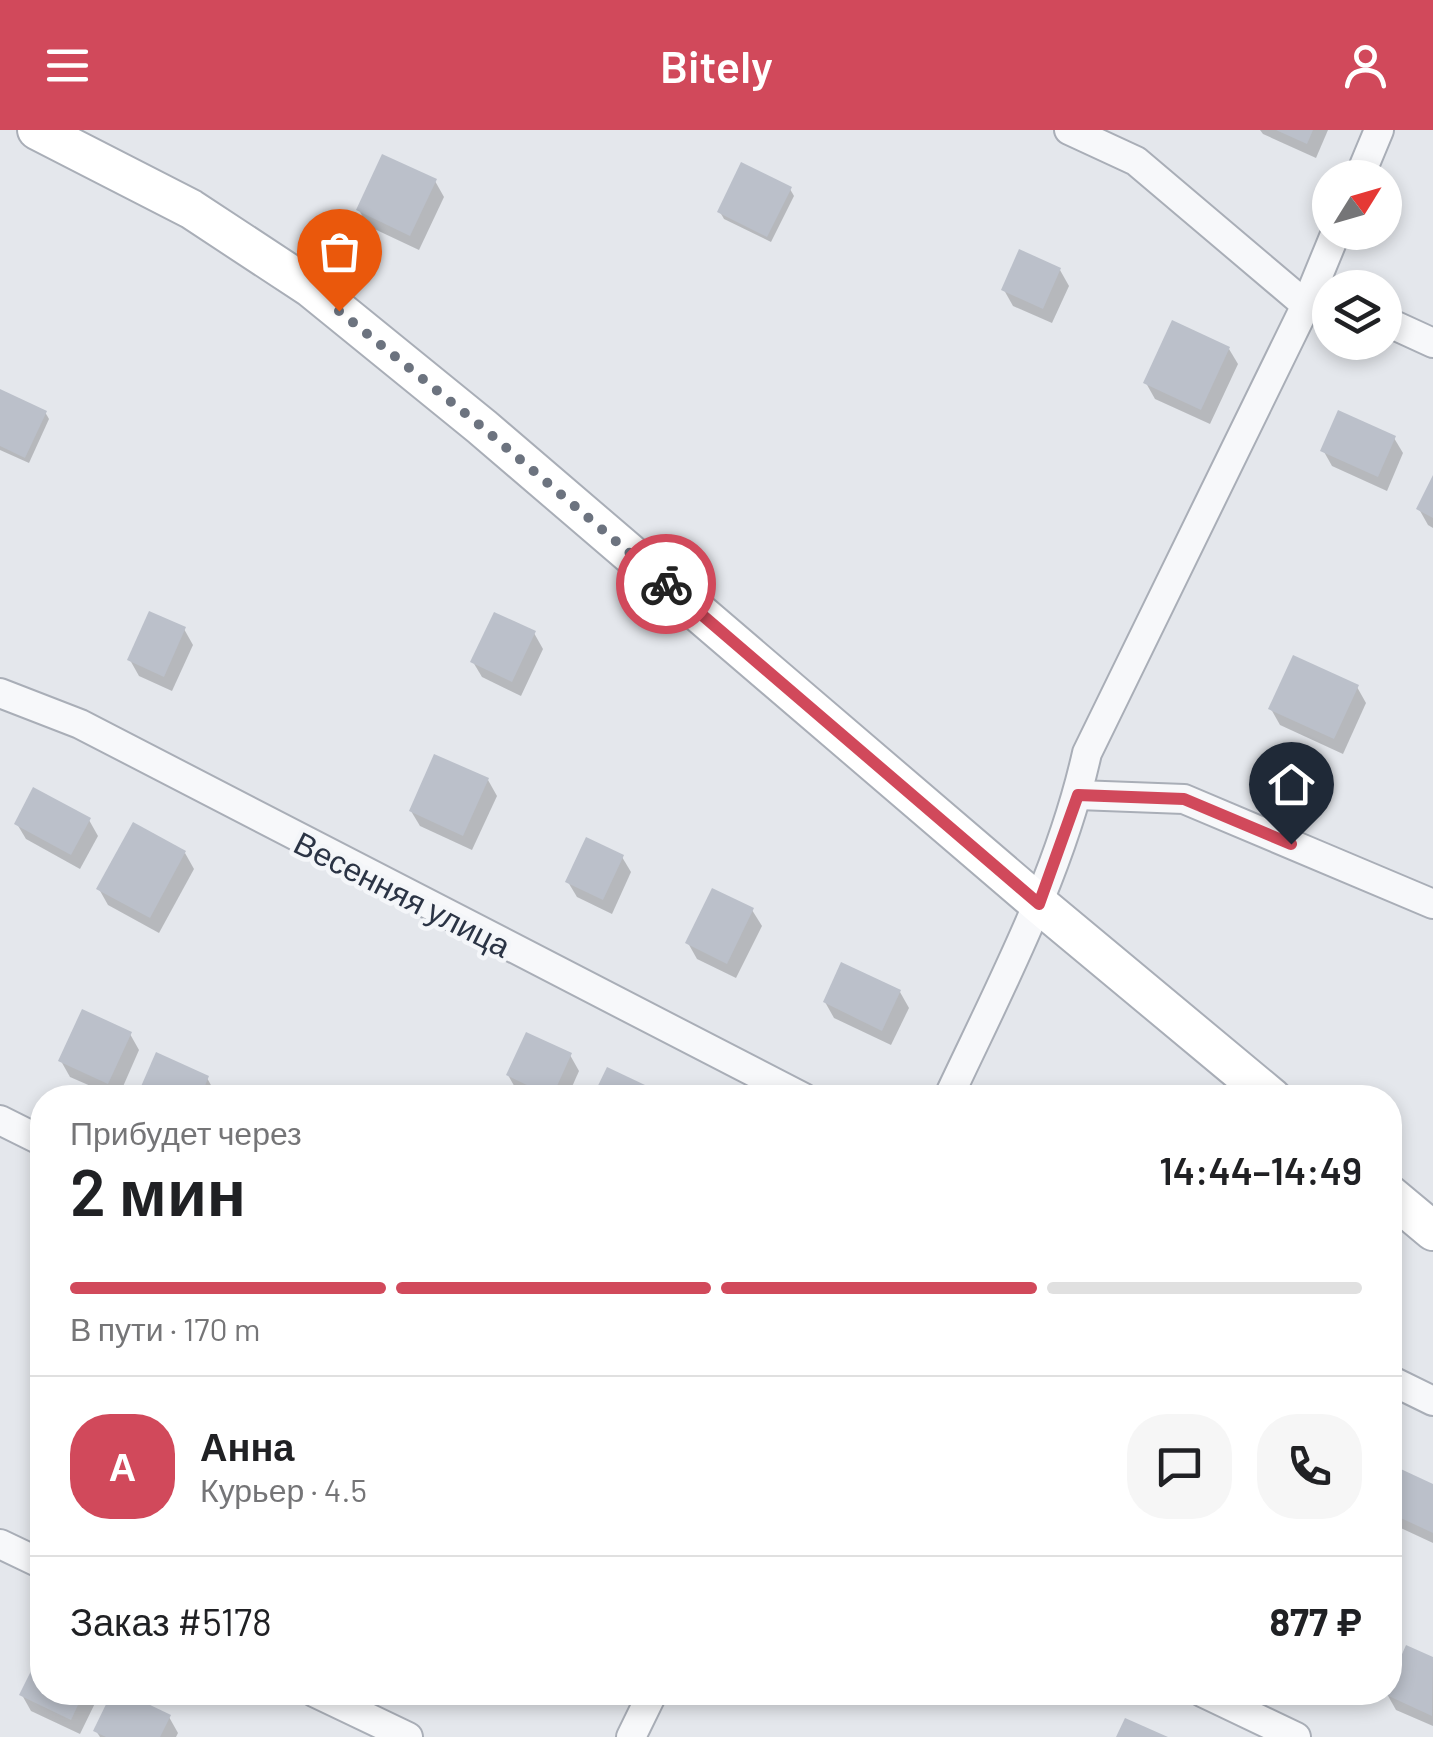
<!DOCTYPE html>
<html lang="ru">
<head>
<meta charset="utf-8">
<style>
  :root { --surface:#fff; --page:#f6f6f6; --text:#202124; --muted:#757577; --line:#e0e0e0; --accent:#d1495b }
  body { margin:0; font-family:Barlow,sans-serif; background:var(--page); color:var(--text); height:100vh; display:flex; flex-direction:column; font-size:38px; white-space:nowrap }
  * { box-sizing:border-box; margin:0 }
  p { font-size:32px; color:var(--muted) }
  .icon { flex:none; width:55px; height:55px; fill:none; stroke:currentColor; stroke-width:2; stroke-linecap:round; stroke-linejoin:round }
  .map { position:relative; flex:1; overflow:hidden }
  .details { position:absolute; left:30px; top:955px; width:1372px; height:620px; display:flex; flex-direction:column; background:var(--surface); border-radius:40px; box-shadow:0 5px 15px #0003 }
  .details>* { flex:none }
  .needle { width:65px; rotate:53deg }
  .controls { position:absolute; left:1312px; top:30px; display:grid; gap:20px }
  .controls a { display:grid; place-items:center; width:90px; height:90px; border-radius:50%; background:var(--surface); box-shadow:0 5px 15px #0003; font-size:50px }
  .pin { position:absolute; display:grid; place-items:center; width:85px; height:85px; color:#fff; margin:-102px -42px; border-radius:50% 50% 50% 0; rotate:-45deg; box-shadow:0 0 10px #0007 }
  .pin .icon { rotate:45deg }
  .courier { position:absolute; display:grid; place-items:center; width:100px; height:100px; margin:-50px; border:8px solid #d1495b; border-radius:50%; background:#fff; color:#222; box-shadow:0 2px 12px #0007 }
  .headline em { font-style:normal; font-weight:600 }
  .headline div { display:flex; flex-direction:column-reverse }
  .headline { display:flex; align-items:center; justify-content:space-between; height:170px; padding:0 40px }
  h1 { font-size:65px; font-weight:600; line-height:75px }
  .bar { display:grid; grid-template-columns:repeat(4,1fr); gap:15px 10px; align-content:center; height:120px; padding:0 40px }
  .bar i { height:12px; border-radius:8px; background:var(--line) }
  .bar .selected { background:var(--accent) }
  .bar p { grid-column:span 4 }
  .line { display:flex; align-items:center; gap:25px; padding:0 40px; border-top:2px solid var(--line) }
  .line div { flex:1 }
  .round { display:grid; place-items:center; flex:none; width:105px; height:105px; border-radius:40px; background:var(--page) }
  header { display:flex; justify-content:space-between; align-items:center; height:130px; padding:0 40px; background:var(--accent); color:#fff; font-size:45px; font-weight:600 }
  .map>svg:first-child { display:block }
  .shadow { fill:#0003 }
  .building { fill:#bbc0ca }
  .lines { fill:none; stroke-linecap:round; stroke-linejoin:round }
  .minor-casing { stroke:#a9aeb7; stroke-width:32 }
  .secondary-casing { stroke:#a9aeb7; stroke-width:42 }
  .minor { stroke:#f7f8fa; stroke-width:28 }
  .secondary { stroke:#fff; stroke-width:38 }
  .done { stroke:#6c737f; stroke-width:10; stroke-dasharray:0 18 }
  .route { stroke:#d1495b; stroke-width:12 }
  .labels { text-anchor:middle; dominant-baseline:central; stroke-width:9; stroke-linejoin:round; paint-order:stroke }
  .street-label { font-size:32px; fill:#2b3445; stroke:#f4f6f9 }
</style>
</head>
<body>
<header><svg class="icon" aria-label="menu" viewBox="0 0 24 24"><path d="M4 6h16M4 12h16M4 18h16"/></svg>Bitely<svg class="icon" aria-label="person" viewBox="0 0 24 24"><circle cx="12" cy="8" r="4"/><path d="M4 21q1-7 8-7t8 7"/></svg></header>
<div class="map">
<svg width="1433" height="1607" viewBox="0 0 1433 1607">
  <rect width="100%" height="100%" fill="#e4e7ec"/>
  <g class="shadow">
    <polygon points="1260,0 1328,0 1316,28 1263,4"/>
    <polygon points="435,51 444,67 419,120 368,96 359,80"/>
    <polygon points="790,59 794,66 771,112 724,89 720,82"/>
    <polygon points="1060,140 1069,156 1052,193 1013,176 1004,160"/>
    <polygon points="1229,219 1238,234 1210,294 1155,269 1146,253"/>
    <polygon points="0,266 45,282 49,289 29,333 0,320"/>
    <polygon points="1394,308 1403,323 1387,361 1332,336 1323,320"/>
    <polygon points="1433,351 1433,398 1428,395 1419,379"/>
    <polygon points="184,499 193,515 172,561 139,546 130,530"/>
    <polygon points="534,503 543,519 521,566 482,547 473,532"/>
    <polygon points="1357,557 1366,573 1343,624 1280,595 1271,579"/>
    <polygon points="488,650 497,666 472,720 420,696 411,681"/>
    <polygon points="89,690 98,706 80,739 26,709 17,694"/>
    <polygon points="185,723 194,739 159,803 108,775 99,759"/>
    <polygon points="622,727 631,742 612,784 577,767 568,752"/>
    <polygon points="752,780 762,796 736,848 697,829 688,813"/>
    <polygon points="900,862 909,878 891,915 834,888 825,872"/>
    <polygon points="130,904 139,920 118,968 70,947 61,931"/>
    <polygon points="570,925 579,941 567,968 531,968 517,961 508,945"/>
    <polygon points="207,948 216,964 215,968 138,968"/>
    <polygon points="1390,1337 1433,1357 1433,1413 1390,1393"/>
    <polygon points="1408,1519 1433,1530 1433,1596 1396,1580 1387,1564"/>
    <polygon points="41,1526 42,1562 97,1562 99,1565 80,1604 31,1581 22,1565"/>
    <polygon points="169,1587 178,1603 176,1607 100,1607 96,1601"/>
  </g>
  <g class="building">
    <polygon points="1276,0 1313,0 1307,14"/>
    <polygon points="382,24 437,49 410,106 356,80"/>
    <polygon points="741,32 792,57 767,107 717,82"/>
    <polygon points="1019,119 1061,138 1043,179 1001,160"/>
    <polygon points="1172,190 1230,217 1201,280 1143,253"/>
    <polygon points="0,259 47,281 25,328 0,316"/>
    <polygon points="1338,280 1396,306 1378,347 1320,321"/>
    <polygon points="1433,345 1433,388 1416,379"/>
    <polygon points="149,481 186,497 164,547 127,530"/>
    <polygon points="494,482 536,501 512,552 470,532"/>
    <polygon points="1293,525 1359,555 1334,609 1268,579"/>
    <polygon points="434,624 489,648 463,706 409,681"/>
    <polygon points="33,657 91,688 71,725 14,694"/>
    <polygon points="133,692 186,721 150,788 96,759"/>
    <polygon points="586,707 624,725 603,770 565,752"/>
    <polygon points="712,758 754,778 727,834 685,813"/>
    <polygon points="841,832 901,860 882,901 823,872"/>
    <polygon points="82,879 132,902 108,954 58,931"/>
    <polygon points="526,902 572,923 552,967 506,945"/>
    <polygon points="156,922 209,946 200,968 136,968"/>
    <polygon points="607,937 664,964 663,968 592,968"/>
    <polygon points="1390,1334 1433,1354 1433,1403 1390,1383"/>
    <polygon points="1406,1515 1433,1527 1432,1586 1380,1562 1390,1562 1390,1552"/>
    <polygon points="40,1523 42,1524 42,1562 84,1562 71,1590 19,1565"/>
    <polygon points="112,1562 123,1562 171,1585 160,1607 106,1607 93,1601"/>
    <polygon points="1125,1588 1168,1607 1116,1607"/>
  </g>
  <g class="lines">
    <defs>
      <g id="minor">
        <polyline points="1069,0 1136,31 1306,175 1330,179"/>
        <polyline points="1359,48 1379,0"/>
        <polyline points="1385,191 1433,213"/>
        <polyline points="0,563 80,594 804,968"/>
        <polyline points="1078,665 1184,669 1433,774"/>
        <path d="M948,968c53,-113 112,-224 139,-345l219,-448 30,-73"/>
        <polyline points="0,990 42,1011"/>
        <polyline points="1390,1250 1433,1271"/>
        <polyline points="0,1414 42,1434"/>
        <polyline points="314,1562 408,1607"/>
        <polyline points="1202,1562 1296,1607"/>
        <polyline points="631,1607 653,1562"/>
      </g>
      <g id="secondary">
        <polyline points="37,0 191,79 311,158 482,297 1039,774 1272,968"/>
        <polyline points="1390,1065 1433,1101"/>
      </g>
    </defs>
    <use href="#minor" class="minor-casing"/>
    <use href="#secondary" class="secondary-casing"/>
    <use href="#minor" class="minor"/>
    <use href="#secondary" class="secondary"/>
  </g>
  <g class="lines">
    <polyline class="done" points="339,181 482,297 666,454"/>
    <polyline class="route" points="666,454 1039,774 1078,665 1184,669 1291,714"/>
  </g>
  <g class="labels">
    <g class="street-label">
      <text transform="translate(403 763) rotate(27)">Весенняя улица</text>
    </g>
  </g>
</svg>
<div class="controls">
<a><svg class="needle" viewBox="-14 -14 28 28"><path d="M0-13l5 13h-10z" fill="#e53935"/><path d="M0 13l5-13h-10z" fill="#757577"/></svg></a>
<a><svg class="icon" aria-label="layers" viewBox="0 0 24 24"><path d="M12 4l9 5-9 5-9-5zM3 14l9 5 9-5"/></svg></a>
</div>
<div class="pin" style="left:339px;top:181px;background:#ea580c"><svg class="icon" aria-label="bag" viewBox="0 0 24 24"><path d="M5 8h14l-1 12H6zM9 8a3 3 0 0 1 6 0"/></svg></div>
<div class="pin" style="left:1291px;top:714px;background:#1f2937"><svg class="icon" aria-label="home" viewBox="0 0 24 24"><path d="M3 11l9-7 9 7M6 9v11h12V9"/></svg></div>
<div class="courier" style="left:666px;top:454px"><svg class="icon" aria-label="bike" viewBox="0 0 24 24"><circle cx="6" cy="16" r="4"/><circle cx="18" cy="16" r="4"/><path d="M6 16l4-8h5l3 8M10 8l3 8H6M13 5h3"/></svg></div>
<section class="details">
<div class="headline"><div><h1>2 мин</h1><p>Прибудет через</p></div><em>14:44–14:49</em></div>
<div class="bar"><i class="selected"></i><i class="selected"></i><i class="selected"></i><i></i><p>В пути · 170 m</p></div>
<div class="line" style="height:180px"><b class="round" style="background:var(--accent);color:#fff">А</b><div><b>Анна</b><p>Курьер · 4.5</p></div><a class="round"><svg class="icon" aria-label="chat" viewBox="0 0 24 24"><path d="M4 5h16v11H9l-5 4z"/></svg></a><a class="round"><svg class="icon" aria-label="phone" viewBox="0 0 24 24"><path d="M5 4h4l2 5-3 2q2 4 5 5l2-3 5 2v4C11 20 4 13 5 4z"/></svg></a></div>
<div class="line" style="height:130px"><div>Заказ #5178</div><b>877 ₽</b></div>
</section>
</div>
</body>
</html>
